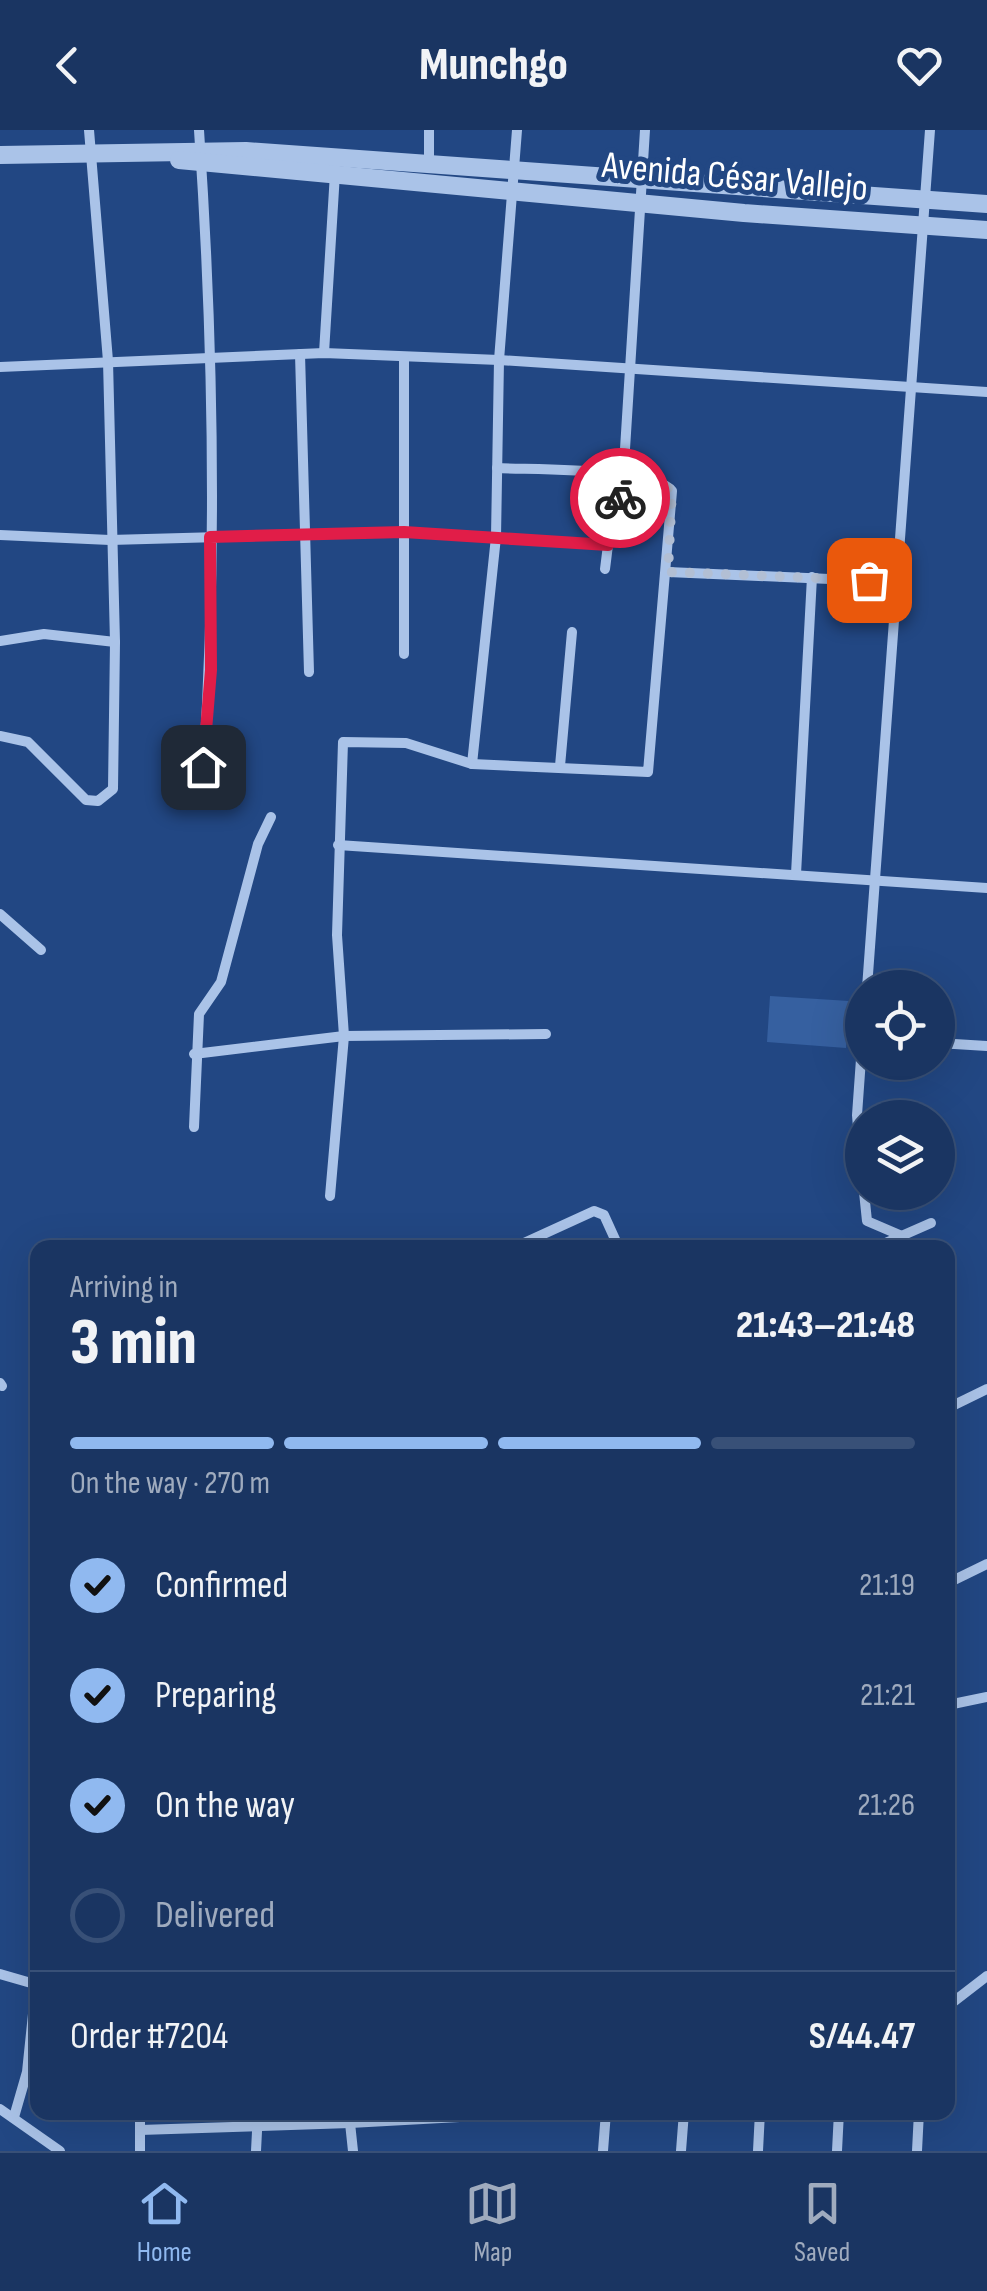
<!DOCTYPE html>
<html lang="en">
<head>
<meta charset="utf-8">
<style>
  :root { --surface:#1a3562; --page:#233d68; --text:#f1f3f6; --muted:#9fabbe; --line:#385077; --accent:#90b9f0 }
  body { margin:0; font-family:"Sofia Sans Condensed",sans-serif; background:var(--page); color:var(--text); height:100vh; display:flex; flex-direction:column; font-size:38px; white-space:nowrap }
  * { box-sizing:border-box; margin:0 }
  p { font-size:32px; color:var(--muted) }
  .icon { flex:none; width:55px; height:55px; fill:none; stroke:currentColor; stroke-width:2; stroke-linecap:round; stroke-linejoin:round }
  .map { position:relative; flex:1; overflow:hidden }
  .panel { position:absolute; left:30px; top:1110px; width:925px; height:880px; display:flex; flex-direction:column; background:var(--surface); border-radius:20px; box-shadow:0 10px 40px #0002,0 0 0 2px var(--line) }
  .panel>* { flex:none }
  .tools { position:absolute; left:845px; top:840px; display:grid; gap:20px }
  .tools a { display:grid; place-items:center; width:110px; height:110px; border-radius:50%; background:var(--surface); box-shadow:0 10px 40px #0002,0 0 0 2px var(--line); font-size:50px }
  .pin { position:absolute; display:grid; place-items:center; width:85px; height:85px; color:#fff; margin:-42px; border-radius:20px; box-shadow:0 5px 15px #0006 }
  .courier { position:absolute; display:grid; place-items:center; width:100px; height:100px; margin:-50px; border:8px solid #e11d48; border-radius:50%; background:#fff; color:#222; box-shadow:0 2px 12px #0007 }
  .summary em { font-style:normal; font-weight:800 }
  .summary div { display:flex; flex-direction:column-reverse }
  .summary { display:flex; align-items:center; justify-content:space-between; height:170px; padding:0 40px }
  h1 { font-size:65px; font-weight:800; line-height:75px }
  .bar { display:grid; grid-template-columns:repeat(4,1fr); gap:15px 10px; align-content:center; height:120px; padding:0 40px }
  .bar i { height:12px; border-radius:8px; background:var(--line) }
  .bar .on { background:var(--accent) }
  .bar p { grid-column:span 4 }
  .line { display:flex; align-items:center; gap:25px; padding:0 40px; border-top:2px solid var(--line) }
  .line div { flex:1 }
  ol { padding:0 40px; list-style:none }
  li { display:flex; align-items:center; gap:30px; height:110px }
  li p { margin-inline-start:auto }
  li .icon { padding:10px; border-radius:50%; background:var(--accent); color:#111; stroke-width:4 }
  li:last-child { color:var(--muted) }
  li i { width:55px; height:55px; border:5px solid var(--line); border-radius:50% }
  header { display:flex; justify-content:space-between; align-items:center; height:130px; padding:0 40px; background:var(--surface); font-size:45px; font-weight:800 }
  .menu { display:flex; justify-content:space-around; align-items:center; height:140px; border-top:2px solid var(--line); background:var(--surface); font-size:28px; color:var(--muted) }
  .menu a { display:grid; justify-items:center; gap:5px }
  .menu .on { color:var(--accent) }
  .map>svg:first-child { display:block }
  .grass { fill:#3660a0 }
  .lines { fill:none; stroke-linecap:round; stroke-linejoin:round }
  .minor { stroke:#aac3e8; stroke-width:10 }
  .tertiary { stroke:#aac3e8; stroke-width:18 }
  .done { stroke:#b2bfd4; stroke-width:10; stroke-dasharray:0 18 }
  .route { stroke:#e11d48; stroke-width:12 }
  .labels { text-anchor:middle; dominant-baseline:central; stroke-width:10; stroke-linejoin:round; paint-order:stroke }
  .street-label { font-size:38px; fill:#fff; stroke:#224783 }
</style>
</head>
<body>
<header><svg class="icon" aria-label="back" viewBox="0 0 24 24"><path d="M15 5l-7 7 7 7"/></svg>Munchgo<svg class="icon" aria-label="heart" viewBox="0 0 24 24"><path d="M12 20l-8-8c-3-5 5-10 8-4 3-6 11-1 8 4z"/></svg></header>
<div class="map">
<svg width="987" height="2021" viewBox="0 0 987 2021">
  <rect width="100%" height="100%" fill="#224783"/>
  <polygon class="grass" points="770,866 849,871 846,918 767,912"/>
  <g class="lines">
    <g class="minor">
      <path d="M199,0c15,222 19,447 2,670"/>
      <polyline points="429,35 429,0"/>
      <polyline points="324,223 335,43"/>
      <polyline points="300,224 309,542"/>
      <polyline points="0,237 324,223 499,230 987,262"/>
      <polyline points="0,405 110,410 404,402 608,415"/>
      <polyline points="605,439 608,415 617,399 624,335 645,0"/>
      <polyline points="668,442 897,452"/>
      <polyline points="0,511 44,504 115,512"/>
      <polyline points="404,524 404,228"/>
      <polyline points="0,606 28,612 86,670 98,671 113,659 115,512 108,231 89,0"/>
      <polyline points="472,634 496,407 499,230 517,0"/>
      <polyline points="560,636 572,502"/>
      <polyline points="338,715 987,758"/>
      <polyline points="796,744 812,447"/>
      <polyline points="0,784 41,820"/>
      <polyline points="867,858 930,0"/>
      <polyline points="938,913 987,916"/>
      <polyline points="862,915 857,985 862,1047"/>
      <polyline points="194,924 344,906 546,904"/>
      <polyline points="194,997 199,884 221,852 258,714 271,687"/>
      <polyline points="864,1062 867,1091 902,1106"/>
      <path d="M330,1066l14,-160 -7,-101 6,-193 63,1 66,21 176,8 24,-281c-17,-24 -142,-21 -175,-23"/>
      <polyline points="513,1118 594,1081 604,1085 619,1118"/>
      <polyline points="874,1118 931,1093"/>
      <polyline points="0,1253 2,1256"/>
      <polyline points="948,1278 987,1259"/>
      <polyline points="948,1453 987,1434"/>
      <polyline points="948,1575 987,1567"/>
      <polyline points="0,1844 38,1855"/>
      <polyline points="948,1876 987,1846"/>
      <polyline points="0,1979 60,2021"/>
      <polyline points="140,1982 140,2021"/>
      <polyline points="14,1987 27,1942 36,1855"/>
      <polyline points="140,2000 350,1993 350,1982"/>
      <polyline points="256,2021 258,1982"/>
      <polyline points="353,2021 350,1993 551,1982"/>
      <polyline points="603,2021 606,1982"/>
      <polyline points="681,2021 684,1982"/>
      <polyline points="758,2021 760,1982"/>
      <polyline points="837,2021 839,1982"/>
      <polyline points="917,2021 919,1982"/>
    </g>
    <g class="tertiary">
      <polyline points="0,25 246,21 987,74"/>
      <polyline points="179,30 744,83 987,100"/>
    </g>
  </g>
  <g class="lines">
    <polyline class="done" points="620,368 622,345 657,350 672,361 668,442 869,450"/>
    <polyline class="route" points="203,637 211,540 210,407 404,402 608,415 617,399 620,368"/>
  </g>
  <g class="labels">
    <g class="street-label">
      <text transform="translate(735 47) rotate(5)">Avenida César Vallejo</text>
    </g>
  </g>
</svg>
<div class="tools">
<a><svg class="icon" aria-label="locate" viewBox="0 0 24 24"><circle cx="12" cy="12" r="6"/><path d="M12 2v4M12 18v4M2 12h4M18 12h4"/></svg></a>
<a><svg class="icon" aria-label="layers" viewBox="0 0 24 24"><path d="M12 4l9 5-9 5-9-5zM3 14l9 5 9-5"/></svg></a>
</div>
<div class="pin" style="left:869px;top:450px;background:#ea580c"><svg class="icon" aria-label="bag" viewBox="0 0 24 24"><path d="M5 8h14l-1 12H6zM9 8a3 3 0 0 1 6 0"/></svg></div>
<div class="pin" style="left:203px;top:637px;background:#1f2937"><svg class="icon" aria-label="home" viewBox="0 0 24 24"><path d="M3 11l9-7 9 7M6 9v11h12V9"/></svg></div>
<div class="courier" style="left:620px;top:368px"><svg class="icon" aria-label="bike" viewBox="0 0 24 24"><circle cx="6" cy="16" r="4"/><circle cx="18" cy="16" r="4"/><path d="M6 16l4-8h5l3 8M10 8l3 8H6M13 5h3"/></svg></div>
<section class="panel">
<div class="summary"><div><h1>3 min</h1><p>Arriving in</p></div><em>21:43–21:48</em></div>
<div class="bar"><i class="on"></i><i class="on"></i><i class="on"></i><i></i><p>On the way · 270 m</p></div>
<ol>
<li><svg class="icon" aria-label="check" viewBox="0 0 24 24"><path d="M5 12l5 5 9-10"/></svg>Confirmed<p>21:19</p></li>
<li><svg class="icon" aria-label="check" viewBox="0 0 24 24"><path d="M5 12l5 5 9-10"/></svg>Preparing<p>21:21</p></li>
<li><svg class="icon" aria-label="check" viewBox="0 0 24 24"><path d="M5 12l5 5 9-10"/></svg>On the way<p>21:26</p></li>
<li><i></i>Delivered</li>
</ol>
<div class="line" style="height:130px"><div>Order #7204</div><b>S/44.47</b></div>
</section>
</div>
<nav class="menu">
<a class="on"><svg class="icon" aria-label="home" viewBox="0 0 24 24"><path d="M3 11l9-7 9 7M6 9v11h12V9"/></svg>Home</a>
<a><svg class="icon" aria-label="map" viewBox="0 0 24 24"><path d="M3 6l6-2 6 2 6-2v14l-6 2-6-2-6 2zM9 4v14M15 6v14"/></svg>Map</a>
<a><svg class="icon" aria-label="saved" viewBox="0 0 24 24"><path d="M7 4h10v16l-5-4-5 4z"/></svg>Saved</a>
</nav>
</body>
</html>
